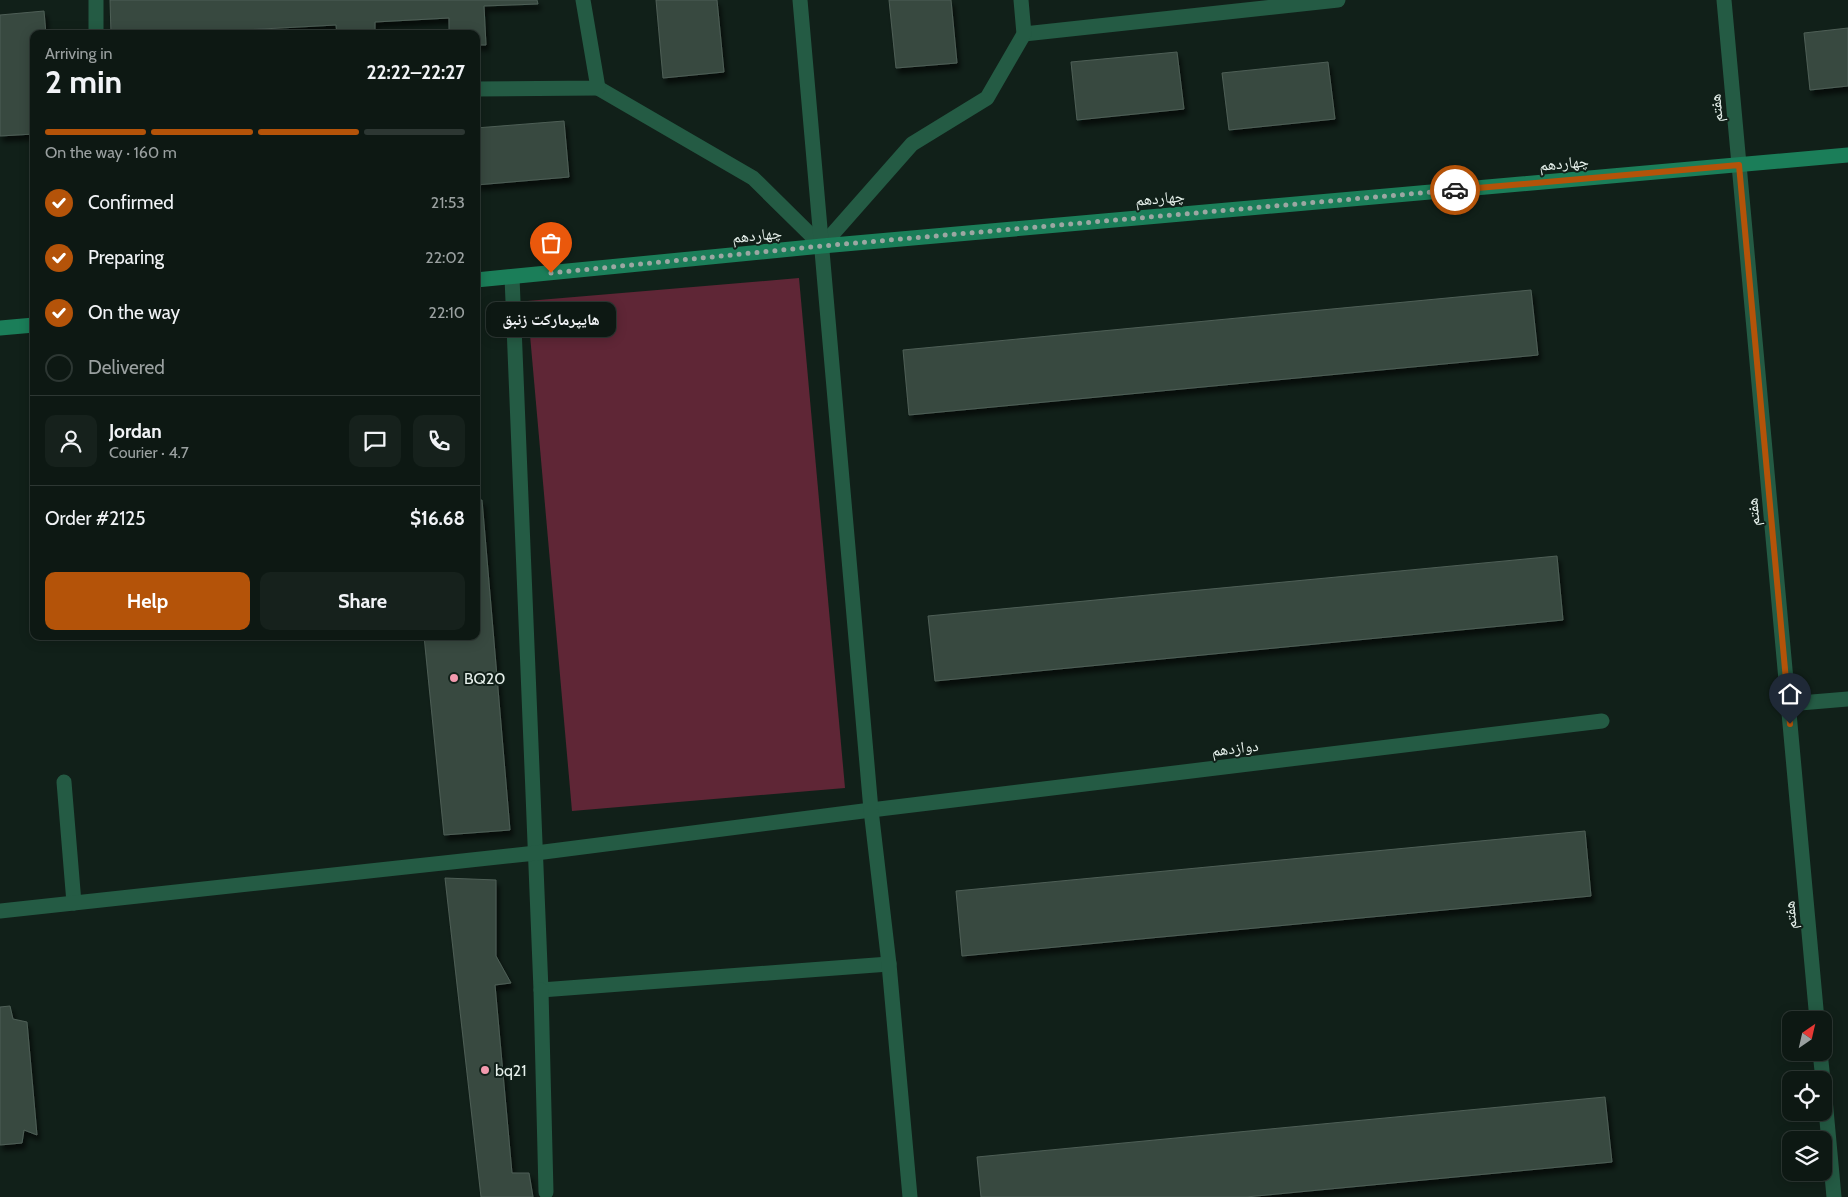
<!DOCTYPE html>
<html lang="en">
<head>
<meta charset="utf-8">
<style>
  :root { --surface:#0d1813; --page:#16211c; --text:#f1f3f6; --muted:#9aa0a0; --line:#2d3733; --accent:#b45309 }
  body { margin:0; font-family:Cabin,"Noto Naskh Arabic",sans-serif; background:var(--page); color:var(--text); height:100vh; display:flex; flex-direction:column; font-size:19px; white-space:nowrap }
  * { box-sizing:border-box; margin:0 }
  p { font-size:16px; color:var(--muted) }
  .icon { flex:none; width:28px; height:28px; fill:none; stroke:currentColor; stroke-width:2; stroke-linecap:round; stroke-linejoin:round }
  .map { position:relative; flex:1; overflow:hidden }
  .drawer { position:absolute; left:30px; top:30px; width:450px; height:610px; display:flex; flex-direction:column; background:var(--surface); border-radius:10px; box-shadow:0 2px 12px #0003,0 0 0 1px var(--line) }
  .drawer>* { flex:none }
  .needle { width:32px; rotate:34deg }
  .controls { position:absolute; left:1782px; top:1011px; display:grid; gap:10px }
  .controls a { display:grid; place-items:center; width:50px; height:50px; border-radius:10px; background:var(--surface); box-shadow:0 2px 12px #0003,0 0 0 1px var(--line); font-size:25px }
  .pin { position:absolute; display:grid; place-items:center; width:42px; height:42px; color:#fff; margin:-51px -21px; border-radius:50% 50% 50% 0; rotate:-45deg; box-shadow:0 0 5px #0007 }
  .pin .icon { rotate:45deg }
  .courier { position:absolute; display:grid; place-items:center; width:50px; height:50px; margin:-25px; border:4px solid #b45309; border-radius:50%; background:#fff; color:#222; box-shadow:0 1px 6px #0007 }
  .bubble { position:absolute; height:35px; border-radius:10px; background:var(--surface); box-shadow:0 2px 12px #0003,0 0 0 1px var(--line); font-size:16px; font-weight:700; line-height:35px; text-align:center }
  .overview em { font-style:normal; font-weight:700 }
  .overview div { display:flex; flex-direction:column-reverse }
  .overview { display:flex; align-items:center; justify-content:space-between; height:85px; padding:0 15px }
  h1 { font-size:32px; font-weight:700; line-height:38px }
  .bar { display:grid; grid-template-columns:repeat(4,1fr); gap:8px 5px; align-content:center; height:60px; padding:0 15px }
  .bar i { height:6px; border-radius:4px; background:var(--line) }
  .bar .selected { background:var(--accent) }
  .bar p { grid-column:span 4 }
  .line { display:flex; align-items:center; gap:12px; padding:0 15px; border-top:1px solid var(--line) }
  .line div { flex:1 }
  .round { display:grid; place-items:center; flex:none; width:52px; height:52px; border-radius:10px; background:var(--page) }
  ol { padding:0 15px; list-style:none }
  li { display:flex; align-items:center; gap:15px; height:55px }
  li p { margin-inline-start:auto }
  li .icon { padding:5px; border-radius:50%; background:var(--accent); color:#fff; stroke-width:4 }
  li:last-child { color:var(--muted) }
  li i { width:28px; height:28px; border:2px solid var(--line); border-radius:50% }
  .button { display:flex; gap:10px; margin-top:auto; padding:10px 15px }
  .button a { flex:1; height:58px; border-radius:10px; background:var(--accent); color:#fff; font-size:20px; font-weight:700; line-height:58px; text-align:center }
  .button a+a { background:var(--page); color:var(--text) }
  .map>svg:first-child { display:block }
  .green { fill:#5f2636 }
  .building { fill:#394941; stroke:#4e5f56; filter:url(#shadow) }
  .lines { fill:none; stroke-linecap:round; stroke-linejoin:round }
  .lane { stroke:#245b44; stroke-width:15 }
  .street { stroke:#245b44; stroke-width:15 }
  .secondary { stroke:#1b7e59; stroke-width:15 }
  .done { stroke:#9ba7a2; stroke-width:5; stroke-dasharray:0 9 }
  .route { stroke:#b45309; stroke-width:6 }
  .poi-dot { fill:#f29aae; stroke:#112019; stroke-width:2 }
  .labels { text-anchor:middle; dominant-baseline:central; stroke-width:4; stroke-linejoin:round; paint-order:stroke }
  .street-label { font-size:16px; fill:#e6f0eb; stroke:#112019 }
  .poi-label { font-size:16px; fill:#e6f0eb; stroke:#112019; text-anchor:start }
</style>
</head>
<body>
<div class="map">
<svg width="1848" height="1197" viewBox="0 0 1848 1197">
  <defs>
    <filter id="shadow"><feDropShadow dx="3" dy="5.5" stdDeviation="2.5" flood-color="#0009"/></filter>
  </defs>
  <rect width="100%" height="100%" fill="#112019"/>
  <polygon class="green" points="799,278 845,788 572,811 527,301"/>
  <g class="building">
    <polygon points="110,0 537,0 538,4 484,6 486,45 476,45 476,34 449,34 449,18 375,22 375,34 337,34 336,25 207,32 207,34 184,34 184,31 170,34 111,34"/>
    <polygon points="656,0 717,0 724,72 663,78"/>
    <polygon points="889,0 951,0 957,63 896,68"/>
    <polygon points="44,11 46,34 34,34 34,134 0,136 0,15"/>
    <polygon points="1848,28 1848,86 1810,90 1804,33"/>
    <polygon points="1177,52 1184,109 1077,120 1071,62"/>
    <polygon points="1328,62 1335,119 1229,130 1222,73"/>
    <polygon points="564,121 569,177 476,185 476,128"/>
    <polygon points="1531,290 1538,355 909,415 903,350"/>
    <polygon points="476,500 482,500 510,830 444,835 424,636 476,636"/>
    <polygon points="1557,556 1563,620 935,681 928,616"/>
    <polygon points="1585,831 1591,896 962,956 956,891"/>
    <polygon points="445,878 496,880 496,956 511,983 495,985 512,1173 529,1173 533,1197 481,1197"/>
    <polygon points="10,1006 13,1019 27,1022 37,1135 24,1130 22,1143 0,1145 0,1007"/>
    <polygon points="1605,1097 1612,1162 1246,1197 981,1197 977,1157"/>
  </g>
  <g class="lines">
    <g class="lane">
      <polyline points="96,0 96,34"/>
      <polyline points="1024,34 1338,0"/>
      <polyline points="598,88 753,178 822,246 912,144 987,98 1024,34 1021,0"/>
      <polyline points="476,89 598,88 583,0"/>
      <polyline points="512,277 541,990 889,964"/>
      <polyline points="1788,704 1848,699"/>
      <polyline points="64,782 74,903"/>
      <polyline points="0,911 536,853 871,810 1602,721"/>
      <polyline points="541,990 546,1192"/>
    </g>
    <g class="street">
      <polyline points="800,0 871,810 889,964 910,1197"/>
      <polyline points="1724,0 1817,1020"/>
      <polyline points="1820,1052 1823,1080"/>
      <polyline points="1824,1088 1834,1197"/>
    </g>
    <g class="secondary">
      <polyline points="476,280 822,246 1848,155"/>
      <polyline points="0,328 34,325"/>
    </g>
  </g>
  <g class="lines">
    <polyline class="done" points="551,273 822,246 1455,190"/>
    <polyline class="route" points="1455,190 1739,165 1790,724"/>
  </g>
  <g class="poi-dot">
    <circle cx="454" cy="678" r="5"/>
    <circle cx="485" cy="1070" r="5"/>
  </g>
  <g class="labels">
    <g class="street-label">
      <text transform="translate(1716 108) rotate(-95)">هفتم</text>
      <text transform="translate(1564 163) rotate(-5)">چهاردهم</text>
      <text transform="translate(1160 198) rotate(-5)">چهاردهم</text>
      <text transform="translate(757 235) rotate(-6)">چهاردهم</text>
      <text transform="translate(1753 512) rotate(-95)">هفتم</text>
      <text transform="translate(1235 748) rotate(-7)">دوازدهم</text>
      <text transform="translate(1790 915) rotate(-95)">هفتم</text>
    </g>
    <g class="poi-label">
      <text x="464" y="678">BQ20</text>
      <text x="495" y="1070">bq21</text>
    </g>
  </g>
</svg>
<div class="controls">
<a><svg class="needle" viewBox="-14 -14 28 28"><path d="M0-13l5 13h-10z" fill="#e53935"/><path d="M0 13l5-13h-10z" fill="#9aa0a0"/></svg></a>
<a><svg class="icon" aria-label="locate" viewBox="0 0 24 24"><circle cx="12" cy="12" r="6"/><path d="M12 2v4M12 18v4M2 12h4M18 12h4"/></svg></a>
<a><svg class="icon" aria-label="layers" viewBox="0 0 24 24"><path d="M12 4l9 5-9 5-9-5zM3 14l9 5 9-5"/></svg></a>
</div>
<div class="pin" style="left:551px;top:273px;background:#ea580c"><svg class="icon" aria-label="bag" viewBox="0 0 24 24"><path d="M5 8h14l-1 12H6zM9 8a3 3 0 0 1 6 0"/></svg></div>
<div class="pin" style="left:1790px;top:724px;background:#1f2937"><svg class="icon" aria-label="home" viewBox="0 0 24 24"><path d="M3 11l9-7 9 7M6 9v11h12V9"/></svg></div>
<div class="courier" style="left:1455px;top:190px"><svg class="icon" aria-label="car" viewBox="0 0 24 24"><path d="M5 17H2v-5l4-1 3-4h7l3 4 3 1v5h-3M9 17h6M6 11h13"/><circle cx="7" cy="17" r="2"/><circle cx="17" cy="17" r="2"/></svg></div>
<div class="bubble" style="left:486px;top:302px;width:130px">هایپرمارکت زنبق</div>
<section class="drawer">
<div class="overview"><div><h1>2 min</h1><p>Arriving in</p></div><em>22:22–22:27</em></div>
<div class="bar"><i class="selected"></i><i class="selected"></i><i class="selected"></i><i></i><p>On the way · 160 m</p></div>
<ol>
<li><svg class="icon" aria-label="check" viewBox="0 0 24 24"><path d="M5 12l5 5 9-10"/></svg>Confirmed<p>21:53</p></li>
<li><svg class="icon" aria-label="check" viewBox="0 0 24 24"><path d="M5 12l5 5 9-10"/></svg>Preparing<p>22:02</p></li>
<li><svg class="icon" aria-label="check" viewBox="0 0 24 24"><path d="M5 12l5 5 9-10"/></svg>On the way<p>22:10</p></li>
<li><i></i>Delivered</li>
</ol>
<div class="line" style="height:90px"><a class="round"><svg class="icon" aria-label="person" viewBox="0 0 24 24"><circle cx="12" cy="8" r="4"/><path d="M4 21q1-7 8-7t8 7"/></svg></a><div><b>Jordan</b><p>Courier · 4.7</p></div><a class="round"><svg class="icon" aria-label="chat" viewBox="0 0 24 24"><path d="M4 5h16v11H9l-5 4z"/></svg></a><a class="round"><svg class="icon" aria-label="phone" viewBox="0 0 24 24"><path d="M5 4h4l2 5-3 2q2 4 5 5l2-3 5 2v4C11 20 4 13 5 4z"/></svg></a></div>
<div class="line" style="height:65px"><div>Order #2125</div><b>$16.68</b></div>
<div class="button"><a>Help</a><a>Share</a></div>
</section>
</div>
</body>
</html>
